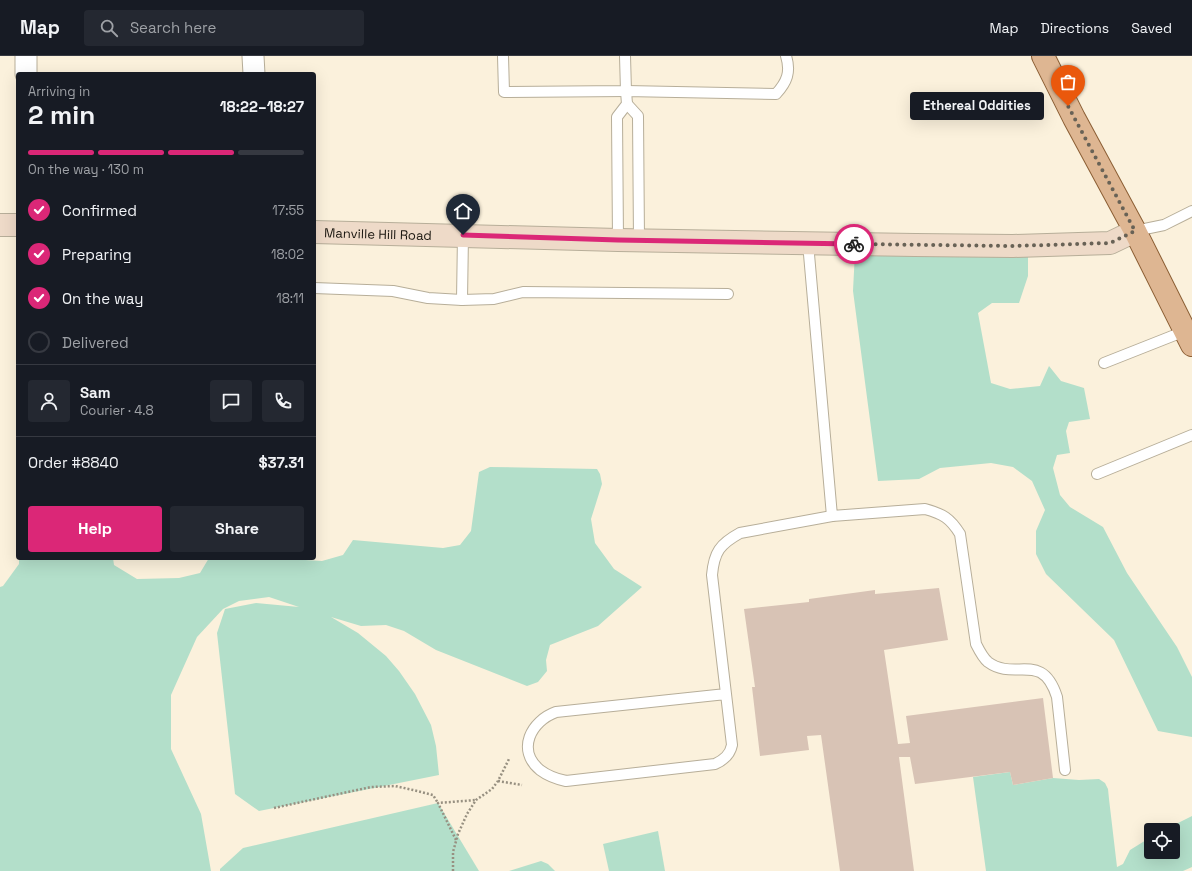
<!DOCTYPE html>
<html lang="en">
<head>
<meta charset="utf-8">
<style>
  :root { --surface:#171b24; --page:#242831; --text:#f1f3f6; --muted:#9ea1a6; --line:#363941; --accent:#db2777 }
  body { margin:0; font-family:"Space Grotesk",sans-serif; background:var(--page); color:var(--text); height:100vh; display:flex; flex-direction:column; font-size:15px; white-space:nowrap }
  * { box-sizing:border-box; margin:0 }
  p { font-size:13px; color:var(--muted) }
  .icon { flex:none; width:22px; height:22px; fill:none; stroke:currentColor; stroke-width:2; stroke-linecap:round; stroke-linejoin:round }
  .map { position:relative; flex:1; overflow:hidden }
  .details { position:absolute; left:16px; top:16px; width:300px; height:488px; display:flex; flex-direction:column; background:var(--surface); border-radius:4px; box-shadow:0 4px 16px #0002 }
  .details>* { flex:none }
  .fabs { position:absolute; left:1144px; top:767px; display:grid; gap:8px }
  .fabs a { display:grid; place-items:center; width:36px; height:36px; border-radius:4px; background:var(--surface); box-shadow:0 4px 16px #0002; font-size:20px }
  .pin { position:absolute; display:grid; place-items:center; width:34px; height:34px; color:#fff; margin:-41px -17px; border-radius:50% 50% 50% 0; rotate:-45deg; box-shadow:0 0 4px #0007 }
  .pin .icon { rotate:45deg }
  .courier { position:absolute; display:grid; place-items:center; width:40px; height:40px; margin:-20px; border:3px solid #db2777; border-radius:50%; background:#fff; color:#222; box-shadow:0 1px 5px #0007 }
  .bubble { position:absolute; height:28px; border-radius:4px; background:var(--surface); box-shadow:0 4px 16px #0002; font-size:13px; font-weight:800; line-height:28px; text-align:center }
  .summary em { font-style:normal; font-weight:800 }
  .summary div { display:flex; flex-direction:column-reverse }
  .summary { display:flex; align-items:center; justify-content:space-between; height:68px; padding:0 12px }
  h1 { font-size:26px; font-weight:800; line-height:30px }
  .bar { display:grid; grid-template-columns:repeat(4,1fr); gap:6px 4px; align-content:center; height:48px; padding:0 12px }
  .bar i { height:5px; border-radius:3px; background:var(--line) }
  .bar .active { background:var(--accent) }
  .bar p { grid-column:span 4 }
  .line { display:flex; align-items:center; gap:10px; padding:0 12px; border-top:1px solid var(--line) }
  .line div { flex:1 }
  .round { display:grid; place-items:center; flex:none; width:42px; height:42px; border-radius:4px; background:var(--page) }
  ol { padding:0 12px; list-style:none }
  li { display:flex; align-items:center; gap:12px; height:44px }
  li p { margin-inline-start:auto }
  li .icon { padding:4px; border-radius:50%; background:var(--accent); color:#fff; stroke-width:4 }
  li:last-child { color:var(--muted) }
  li i { width:22px; height:22px; border:2px solid var(--line); border-radius:50% }
  .primary-button { display:flex; gap:8px; margin-top:auto; padding:8px 12px }
  .primary-button a { flex:1; height:46px; border-radius:4px; background:var(--accent); color:#fff; font-size:16px; font-weight:800; line-height:46px; text-align:center }
  .primary-button a+a { background:var(--page); color:var(--text) }
  header { display:flex; align-items:center; gap:24px; box-sizing:border-box; height:56px; padding:0 20px; background:var(--surface); border-bottom:1px solid var(--line) }
  header strong { font-size:19px }
  nav { display:flex; gap:22px; margin-inline-start:auto; font-size:14px }
  .search { width:280px; height:36px; background:var(--page); display:flex; align-items:center; gap:10px; box-sizing:border-box; padding:0 14px; border-radius:4px; color:var(--muted); font-size:15px }
  .map>svg:first-child { display:block }
  .green { fill:#b3dfca }
  .building { fill:#d8c3b5 }
  .lines { fill:none; stroke-linecap:round; stroke-linejoin:round }
  .lane-casing { stroke:#b7ae99; stroke-width:12 }
  .street-casing { stroke:#b7ae99; stroke-width:23 }
  .secondary-casing { stroke:#b7ae99; stroke-width:24 }
  .primary-casing { stroke:#8b5e34; stroke-width:24 }
  .path { stroke:#979081; stroke-width:2.5; stroke-dasharray:2 2; stroke-linecap:butt }
  .lane { stroke:#fff; stroke-width:10 }
  .street { stroke:#fff; stroke-width:21 }
  .secondary { stroke:#eedac8; stroke-width:22 }
  .primary { stroke:#deb692; stroke-width:22 }
  .done { stroke:#686256; stroke-width:4; stroke-dasharray:0 7.2 }
  .route { stroke:#db2777; stroke-width:5 }
  .labels { text-anchor:middle; dominant-baseline:central; stroke-width:4; stroke-linejoin:round; paint-order:stroke }
  .street-label { font-size:13px; fill:#19150e; stroke:#fff }
</style>
</head>
<body>
<header>
<strong>Map</strong>
<div class="search"><svg class="icon" aria-label="search" viewBox="0 0 24 24"><circle cx="10" cy="10" r="6"/><path d="M15 15l6 6"/></svg>Search here</div>
<nav><a>Map</a><a>Directions</a><a>Saved</a></nav>
</header>
<div class="map">
<svg width="1192" height="815" viewBox="0 0 1192 815">
  <rect width="100%" height="100%" fill="#fbf1dc"/>
  <g class="green">
    <polygon points="855,196 1028,199 1028,220 1019,247 992,247 978,257 991,327 1010,333 1040,330 1049,310 1061,325 1084,332 1090,363 1069,366 1066,375 1070,397 1057,399 1053,412 1060,439 1070,451 1103,471 1127,517 1177,591 1192,621 1192,681 1158,675 1114,584 1046,518 1036,498 1036,475 1045,454 1032,425 1013,411 991,407 940,412 919,423 878,425 853,235"/>
    <polygon points="490,411 597,413 600,418 602,428 591,463 595,487 614,513 642,531 598,570 550,589 546,604 547,615 538,626 527,630 436,594 404,575 386,569 361,570 331,561 358,577 386,600 399,615 415,638 431,669 436,690 439,719 259,755 235,738 217,577 225,553 256,547 299,551 269,541 239,545 223,553 197,581 171,639 171,693 201,758 211,815 0,815 0,531 3,530 19,508 19,502 113,502 114,509 137,523 179,522 200,517 209,502 272,502 322,505 343,499 353,484 443,492 460,489 471,475 479,416"/>
    <polygon points="1010,716 1013,729 1053,722 1079,724 1099,723 1105,727 1108,733 1109,743 1117,811 1123,808 1130,794 1151,781 1151,796 1173,796 1173,774 1164,774 1192,760 1192,811 1183,815 986,815 973,721"/>
    <polygon points="438,747 479,815 220,815 220,813 243,792"/>
    <polygon points="658,775 665,815 609,815 603,788"/>
    <polygon points="541,805 548,808 555,815 509,815"/>
  </g>
  <polygon class="building" points="939,532 948,584 884,594 898,688 910,687 906,660 1043,642 1053,722 1013,729 1010,716 915,728 910,701 899,701 914,815 840,815 821,679 807,680 809,694 760,700 752,631 755,631 744,553 809,546 809,543 875,534 875,538"/>
  <g class="lines">
    <defs>
      <g id="lane">
        <polyline points="503,0 504,36 626,35 625,0"/>
        <polyline points="627,48 638,60 639,184"/>
        <polyline points="1135,175 1164,169 1192,155"/>
        <path d="M618,184l-1,-123 10,-13 -1,-13 150,3c11,-12 15,-22 10,-38"/>
        <path d="M808,187l24,273 93,-7c18,5 25,9 35,25l16,110c3,6 7,14 12,18 27,20 54,-12 69,35l8,73"/>
        <polyline points="314,232 393,235 428,242 462,244 494,243 523,236 728,238"/>
        <polyline points="462,244 463,179"/>
        <polyline points="1104,307 1185,275"/>
        <polyline points="1097,418 1192,379"/>
        <path d="M726,638l-170,18c-25,9 -40,38 -16,58 8,6 16,9 26,11l149,-17c9,-4 15,-9 17,-19l-20,-170c2,-23 8,-31 28,-42l92,-17"/>
      </g>
      <g id="street">
        <polyline points="26,0 26,18"/>
        <polyline points="253,0 254,18"/>
      </g>
      <g id="secondary">
        <polyline points="0,169 18,169"/>
        <path id="s1" d="M314,176l304,8 297,5 98,1 97,-3 25,-12"/>
      </g>
      <polyline id="primary" points="1043,0 1074,62 1135,175 1192,289"/>
    </defs>
    <use href="#lane" class="lane-casing"/>
    <use href="#street" class="street-casing"/>
    <use href="#secondary" class="secondary-casing"/>
    <use href="#primary" class="primary-casing"/>
    <g class="path">
      <polyline points="498,725 522,729"/>
      <polyline points="274,752 371,731 395,730 413,734 433,739 438,747"/>
      <polyline points="456,784 438,747 476,744"/>
      <polyline points="453,815 453,796 458,778 467,758 476,744 492,733 498,725 509,703"/>
    </g>
    <use href="#lane" class="lane"/>
    <use href="#street" class="street"/>
    <use href="#secondary" class="secondary"/>
    <use href="#primary" class="primary"/>
  </g>
  <g class="lines">
    <polyline class="done" points="854,188 1013,190 1110,187 1135,175 1068,50"/>
    <polyline class="route" points="463,179 618,184 854,188"/>
  </g>
  <g class="labels">
    <g class="street-label">
      <text stroke="none"><textPath href="#s1" startOffset="64">Manville Hill Road</textPath></text>
    </g>
  </g>
</svg>
<div class="fabs">
<a><svg class="icon" aria-label="locate" viewBox="0 0 24 24"><circle cx="12" cy="12" r="6"/><path d="M12 2v4M12 18v4M2 12h4M18 12h4"/></svg></a>
</div>
<div class="pin" style="left:1068px;top:50px;background:#ea580c"><svg class="icon" aria-label="bag" viewBox="0 0 24 24"><path d="M5 8h14l-1 12H6zM9 8a3 3 0 0 1 6 0"/></svg></div>
<div class="pin" style="left:463px;top:179px;background:#1f2937"><svg class="icon" aria-label="home" viewBox="0 0 24 24"><path d="M3 11l9-7 9 7M6 9v11h12V9"/></svg></div>
<div class="courier" style="left:854px;top:188px"><svg class="icon" aria-label="bike" viewBox="0 0 24 24"><circle cx="6" cy="16" r="4"/><circle cx="18" cy="16" r="4"/><path d="M6 16l4-8h5l3 8M10 8l3 8H6M13 5h3"/></svg></div>
<div class="bubble" style="left:910px;top:36px;width:134px">Ethereal Oddities</div>
<section class="details">
<div class="summary"><div><h1>2 min</h1><p>Arriving in</p></div><em>18:22–18:27</em></div>
<div class="bar"><i class="active"></i><i class="active"></i><i class="active"></i><i></i><p>On the way · 130 m</p></div>
<ol>
<li><svg class="icon" aria-label="check" viewBox="0 0 24 24"><path d="M5 12l5 5 9-10"/></svg>Confirmed<p>17:55</p></li>
<li><svg class="icon" aria-label="check" viewBox="0 0 24 24"><path d="M5 12l5 5 9-10"/></svg>Preparing<p>18:02</p></li>
<li><svg class="icon" aria-label="check" viewBox="0 0 24 24"><path d="M5 12l5 5 9-10"/></svg>On the way<p>18:11</p></li>
<li><i></i>Delivered</li>
</ol>
<div class="line" style="height:72px"><a class="round"><svg class="icon" aria-label="person" viewBox="0 0 24 24"><circle cx="12" cy="8" r="4"/><path d="M4 21q1-7 8-7t8 7"/></svg></a><div><b>Sam</b><p>Courier · 4.8</p></div><a class="round"><svg class="icon" aria-label="chat" viewBox="0 0 24 24"><path d="M4 5h16v11H9l-5 4z"/></svg></a><a class="round"><svg class="icon" aria-label="phone" viewBox="0 0 24 24"><path d="M5 4h4l2 5-3 2q2 4 5 5l2-3 5 2v4C11 20 4 13 5 4z"/></svg></a></div>
<div class="line" style="height:52px"><div>Order #8840</div><b>$37.31</b></div>
<div class="primary-button"><a>Help</a><a>Share</a></div>
</section>
</div>
</body>
</html>
